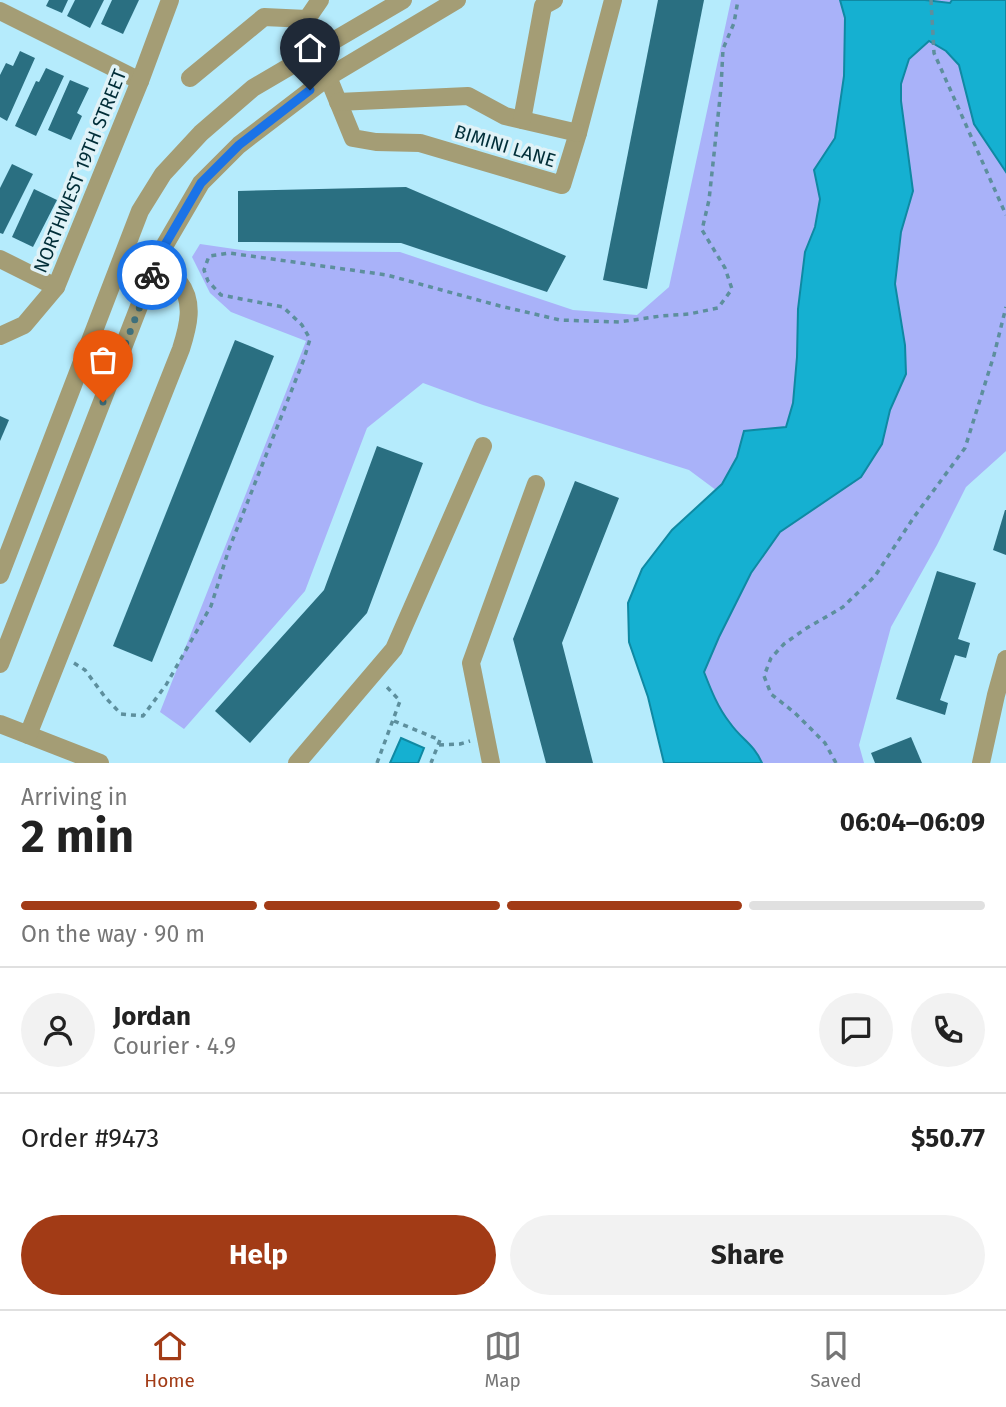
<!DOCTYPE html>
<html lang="en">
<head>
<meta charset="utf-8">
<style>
  :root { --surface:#fff; --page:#f2f2f2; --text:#222; --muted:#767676; --line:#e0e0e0; --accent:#a23b16 }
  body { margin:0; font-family:"Fira Sans",sans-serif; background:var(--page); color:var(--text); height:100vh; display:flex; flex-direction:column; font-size:26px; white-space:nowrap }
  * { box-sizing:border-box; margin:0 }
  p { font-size:23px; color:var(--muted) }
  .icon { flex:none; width:38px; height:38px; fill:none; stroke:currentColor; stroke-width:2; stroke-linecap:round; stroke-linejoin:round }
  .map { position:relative; height:763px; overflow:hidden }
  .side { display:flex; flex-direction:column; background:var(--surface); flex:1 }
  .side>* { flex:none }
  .pin { position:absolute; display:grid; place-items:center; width:60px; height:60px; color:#fff; margin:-72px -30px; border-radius:50% 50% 50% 0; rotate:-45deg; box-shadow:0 0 7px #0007 }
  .pin .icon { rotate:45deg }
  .courier { position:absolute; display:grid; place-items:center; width:70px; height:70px; margin:-35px; border:5px solid #1a73e8; border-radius:50%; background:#fff; color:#222; box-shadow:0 2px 9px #0007 }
  .head em { font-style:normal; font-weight:700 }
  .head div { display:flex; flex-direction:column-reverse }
  .head { display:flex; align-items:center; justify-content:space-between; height:119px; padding:0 21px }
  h1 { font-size:46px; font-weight:700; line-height:52px }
  .bar { display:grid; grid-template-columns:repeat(4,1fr); gap:10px 7px; align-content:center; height:84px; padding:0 21px }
  .bar i { height:9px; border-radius:5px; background:var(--line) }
  .bar .on { background:var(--accent) }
  .bar p { grid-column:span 4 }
  .line { display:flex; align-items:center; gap:18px; padding:0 21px; border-top:2px solid var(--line) }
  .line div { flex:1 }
  .round { display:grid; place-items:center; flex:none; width:74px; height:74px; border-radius:37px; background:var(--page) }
  .cta { display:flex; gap:14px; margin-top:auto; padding:14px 21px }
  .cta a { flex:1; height:80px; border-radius:42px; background:var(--accent); color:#fff; font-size:28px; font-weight:700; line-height:80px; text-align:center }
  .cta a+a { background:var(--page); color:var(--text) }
  .menu { display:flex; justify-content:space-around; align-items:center; height:98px; border-top:2px solid var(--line); background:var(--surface); font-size:19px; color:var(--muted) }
  .menu a { display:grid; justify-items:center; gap:4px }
  .menu .on { color:var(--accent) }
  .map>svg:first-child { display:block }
  .green { fill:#a9b2f9 }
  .water { fill:#15b0d1; stroke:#0f89a3; stroke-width:2 }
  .building { fill:#2a6f81 }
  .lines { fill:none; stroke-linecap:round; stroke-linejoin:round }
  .path { stroke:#5d8f9d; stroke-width:3.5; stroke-dasharray:5 5; stroke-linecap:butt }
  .minor { stroke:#a49d75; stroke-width:18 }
  .done { stroke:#3f707c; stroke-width:7; stroke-dasharray:0 12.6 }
  .route { stroke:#1a73e8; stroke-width:9 }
  .labels { text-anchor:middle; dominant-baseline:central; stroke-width:7; stroke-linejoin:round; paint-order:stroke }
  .street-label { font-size:19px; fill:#002d37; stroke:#e0f2f7 }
</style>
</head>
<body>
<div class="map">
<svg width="1006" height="763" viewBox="0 0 1006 763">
  <rect width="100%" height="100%" fill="#b5ebfc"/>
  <polygon class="green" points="731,0 1006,0 1006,451 966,487 937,545 891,627 859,745 864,763 703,763 659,671 728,499 689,470 483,405 423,383 367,428 305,591 184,729 160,712 306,341 231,312 210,293 192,257 200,244 248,251 400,252 573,310 637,315 669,287"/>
  <g class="water">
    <path d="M840,0h85l25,3 2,-3h54v172l-32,-48 -15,-59 -13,-14 -17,-10 -20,18 -8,25v17l12,90 -12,41 -6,52 10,61 1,29 -16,36 -8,34 -21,33 -81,55 -29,41 -32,64 -15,35c7,18 14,36 26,51 11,16 24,21 32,40h-98l-16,-66 -19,-55 -1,-39 14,-34 30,-39 50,-46 15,-27 7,-26 42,-4 7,-24 4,-46 1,-48 7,-57 10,-25 5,-28 -6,-29 21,-32 9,-62 1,-58z"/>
    <polygon points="401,738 424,748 418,763 390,763"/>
  </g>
  <g class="building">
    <polygon points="49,0 68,0 62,13 46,6"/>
    <polygon points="75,0 104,0 90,28 67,16"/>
    <polygon points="112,0 139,0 123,34 101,24"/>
    <polygon points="658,0 704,0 647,289 603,280"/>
    <polygon points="20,51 35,58 7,121 0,117 0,75 6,63 13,66"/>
    <polygon points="46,68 64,76 36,136 15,126 36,81 39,82"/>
    <polygon points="70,80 89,88 77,113 82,116 71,140 48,130"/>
    <polygon points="12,164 33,174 3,234 0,233 0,188"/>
    <polygon points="406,187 566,256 547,292 401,243 238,242 238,191"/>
    <polygon points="34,189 57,200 33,247 12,237"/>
    <polygon points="235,340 274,356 152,662 113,646"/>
    <polygon points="0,416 9,420 0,441"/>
    <polygon points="377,446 423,463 367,613 250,743 215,711 324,590"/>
    <polygon points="575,481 619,498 562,643 593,763 546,763 513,639"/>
    <polygon points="1005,510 1006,510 1006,555 993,550"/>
    <polygon points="937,571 976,583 958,639 970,643 966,658 955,655 940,700 948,703 945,715 896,699"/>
    <polygon points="911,737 922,763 875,763 871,753"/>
  </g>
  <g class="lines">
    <g class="path">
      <polyline points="931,0 934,53 1006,215"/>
      <polyline points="74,663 85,670 105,697 121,714 143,716 166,685 211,606 229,549 304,359 310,339 302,325 283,307 221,295 208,281 204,270 209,256 229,253 387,275 500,306 560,320 619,322 661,316 689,314 718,308 732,289 725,268 702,230 709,200 714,154 721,88 723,49 734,23 738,0"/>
      <polyline points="394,721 440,740 431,763"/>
      <polyline points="439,745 460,744 470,741"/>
      <polyline points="377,763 400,701 385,685"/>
      <polyline points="836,763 825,743 795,713 771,694 764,676 771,658 784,644 805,629 843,607 875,576 914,517 965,448 994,355 1006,307"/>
    </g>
    <g class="minor">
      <polyline points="320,0 307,19 328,77 353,138 376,142 420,143 562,185 578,133 613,0"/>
      <polyline points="0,11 140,81"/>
      <polyline points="190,78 264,17 307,19"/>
      <polyline points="338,102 468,96 505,116 578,133"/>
      <polyline points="522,120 543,6 554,0"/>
      <polyline points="0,259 56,287"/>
      <polyline points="0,336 24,325 56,287 140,81 170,0"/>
      <polyline points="0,575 140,211 163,174 201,133 253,88 403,0"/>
      <polyline points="0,664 159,255 201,183 239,145 328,77 457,0"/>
      <polyline points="0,724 100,763"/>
      <path d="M28,735l153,-386c7,-22 14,-47 -2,-67 -6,-7 -16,-12 -24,-17"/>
      <polyline points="297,763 394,649 483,446"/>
      <polyline points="491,763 471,663 536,484"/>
      <polyline points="981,763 996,695 1006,659"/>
    </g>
  </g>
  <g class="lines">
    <polyline class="done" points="103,402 152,275"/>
    <polyline class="route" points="152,275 159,255 201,183 239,145 310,90"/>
  </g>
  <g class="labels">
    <g class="street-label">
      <text transform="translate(505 146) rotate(17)">BIMINI LANE</text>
      <text transform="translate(80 171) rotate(-68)">NORTHWEST 19TH STREET</text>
    </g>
  </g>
</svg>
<div class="pin" style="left:103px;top:402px;background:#ea580c"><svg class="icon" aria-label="bag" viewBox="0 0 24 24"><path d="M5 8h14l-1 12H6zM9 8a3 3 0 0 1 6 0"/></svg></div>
<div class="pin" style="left:310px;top:90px;background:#1f2937"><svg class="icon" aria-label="home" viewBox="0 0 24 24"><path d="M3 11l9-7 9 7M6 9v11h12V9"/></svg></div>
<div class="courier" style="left:152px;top:275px"><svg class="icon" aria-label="bike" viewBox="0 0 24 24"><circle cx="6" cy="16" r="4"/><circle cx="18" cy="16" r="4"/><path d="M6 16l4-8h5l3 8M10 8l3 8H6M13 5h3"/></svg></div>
</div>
<section class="side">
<div class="head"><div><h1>2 min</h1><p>Arriving in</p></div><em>06:04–06:09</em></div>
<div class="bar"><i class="on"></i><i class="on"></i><i class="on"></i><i></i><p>On the way · 90 m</p></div>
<div class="line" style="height:126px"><a class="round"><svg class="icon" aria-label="person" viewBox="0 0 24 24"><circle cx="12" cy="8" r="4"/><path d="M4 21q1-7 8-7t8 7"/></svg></a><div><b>Jordan</b><p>Courier · 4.9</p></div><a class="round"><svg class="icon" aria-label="chat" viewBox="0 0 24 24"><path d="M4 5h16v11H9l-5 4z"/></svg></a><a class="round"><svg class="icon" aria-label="phone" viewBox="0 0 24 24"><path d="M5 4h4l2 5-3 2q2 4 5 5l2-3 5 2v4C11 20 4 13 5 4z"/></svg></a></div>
<div class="line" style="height:91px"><div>Order #9473</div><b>$50.77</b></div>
<div class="cta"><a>Help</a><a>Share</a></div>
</section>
<nav class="menu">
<a class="on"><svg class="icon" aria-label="home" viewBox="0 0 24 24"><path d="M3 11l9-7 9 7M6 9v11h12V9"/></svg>Home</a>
<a><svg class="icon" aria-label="map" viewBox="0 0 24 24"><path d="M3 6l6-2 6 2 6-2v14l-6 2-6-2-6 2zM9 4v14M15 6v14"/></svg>Map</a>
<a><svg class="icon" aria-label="saved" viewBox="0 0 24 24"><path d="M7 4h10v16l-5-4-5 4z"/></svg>Saved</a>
</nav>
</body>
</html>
